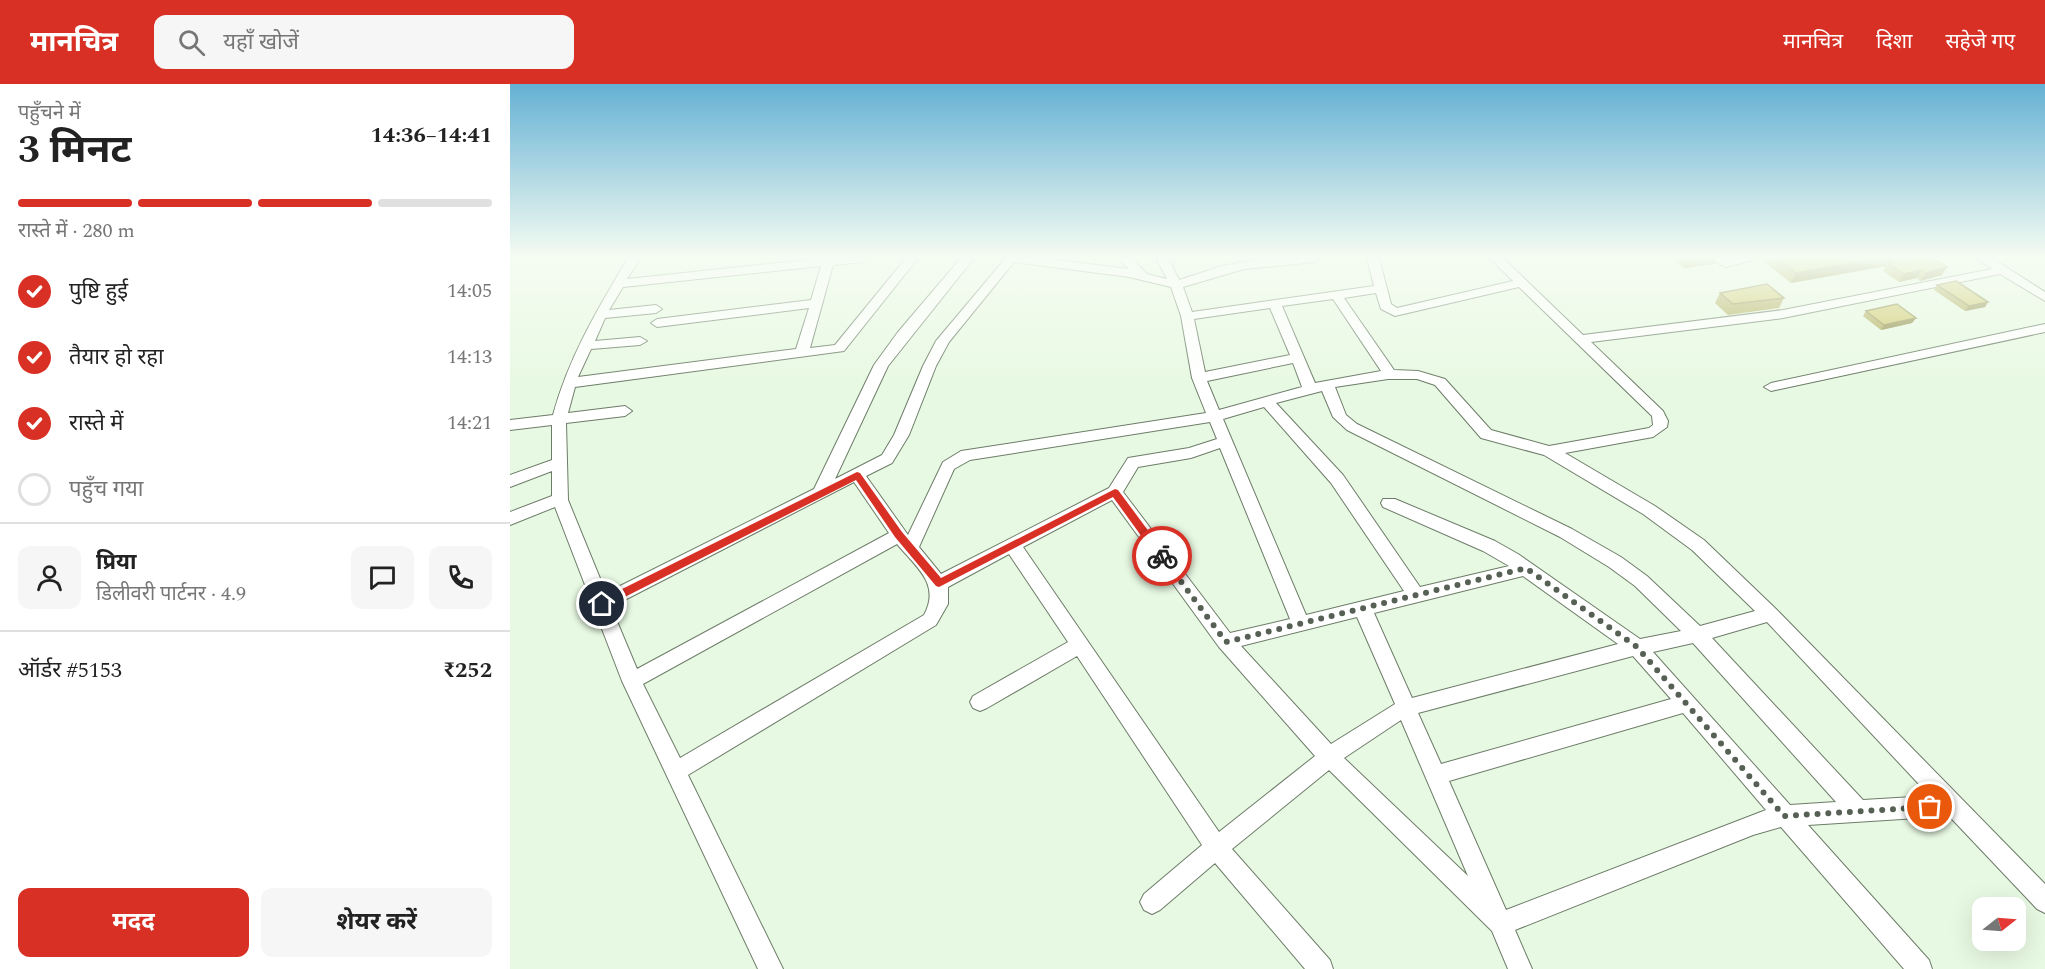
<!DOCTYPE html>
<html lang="hi">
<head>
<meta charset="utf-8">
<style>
  :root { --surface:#fff; --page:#f6f6f6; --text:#222; --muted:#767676; --line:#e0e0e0; --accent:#d93025 }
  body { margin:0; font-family:Spectral,"Noto Sans Devanagari",serif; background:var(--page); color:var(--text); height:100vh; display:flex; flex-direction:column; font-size:22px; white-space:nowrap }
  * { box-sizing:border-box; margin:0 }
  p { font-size:20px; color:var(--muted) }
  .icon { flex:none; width:33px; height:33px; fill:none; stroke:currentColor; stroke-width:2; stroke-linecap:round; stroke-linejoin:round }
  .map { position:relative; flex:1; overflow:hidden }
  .side { display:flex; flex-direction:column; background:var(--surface); width:510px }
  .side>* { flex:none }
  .needle { width:39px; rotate:73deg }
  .tools { position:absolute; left:1462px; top:813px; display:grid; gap:12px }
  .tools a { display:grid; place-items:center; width:54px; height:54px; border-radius:12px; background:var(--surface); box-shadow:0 6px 24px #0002; font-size:30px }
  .pin { position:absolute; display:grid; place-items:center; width:51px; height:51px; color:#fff; margin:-26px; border:3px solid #fff; border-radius:50%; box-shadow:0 2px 6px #0007 }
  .courier { position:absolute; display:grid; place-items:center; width:60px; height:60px; margin:-30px; border:4px solid #d93025; border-radius:50%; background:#fff; color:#222; box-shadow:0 2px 8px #0007 }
  .overview em { font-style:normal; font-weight:700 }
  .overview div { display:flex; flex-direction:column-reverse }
  .overview { display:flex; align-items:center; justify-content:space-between; height:102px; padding:0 18px }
  h1 { font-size:39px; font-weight:700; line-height:45px }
  .bar { display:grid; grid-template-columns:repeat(4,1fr); gap:9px 6px; align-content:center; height:72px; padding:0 18px }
  .bar i { height:8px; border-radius:4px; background:var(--line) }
  .bar .active { background:var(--accent) }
  .bar p { grid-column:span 4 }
  .line { display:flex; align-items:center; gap:15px; padding:0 18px; border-top:2px solid var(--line) }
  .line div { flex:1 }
  .round { display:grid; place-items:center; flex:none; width:63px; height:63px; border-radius:12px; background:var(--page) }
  ol { padding:0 18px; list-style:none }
  li { display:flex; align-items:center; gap:18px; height:66px }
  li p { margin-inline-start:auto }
  li .icon { padding:6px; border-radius:50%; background:var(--accent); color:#fff; stroke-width:4 }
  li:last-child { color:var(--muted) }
  li i { width:33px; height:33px; border:3px solid var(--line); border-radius:50% }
  .cta { display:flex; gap:12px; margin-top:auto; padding:12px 18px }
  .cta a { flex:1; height:69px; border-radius:12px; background:var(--accent); color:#fff; font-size:24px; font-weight:700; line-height:69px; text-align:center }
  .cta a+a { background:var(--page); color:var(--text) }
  header { display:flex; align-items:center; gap:36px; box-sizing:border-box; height:84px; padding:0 30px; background:var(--accent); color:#fff }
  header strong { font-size:28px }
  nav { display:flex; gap:33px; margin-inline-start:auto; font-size:21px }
  .search { width:420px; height:54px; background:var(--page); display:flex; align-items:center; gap:15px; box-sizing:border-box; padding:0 21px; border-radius:12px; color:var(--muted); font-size:22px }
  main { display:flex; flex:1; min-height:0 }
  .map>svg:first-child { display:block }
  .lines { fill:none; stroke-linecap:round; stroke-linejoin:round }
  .minor-casing { stroke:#6d7c68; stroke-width:2 }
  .minor { fill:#fff; fill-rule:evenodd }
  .wall { fill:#b0ac57 }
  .shaded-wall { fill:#908c47 }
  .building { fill:#cdc865; stroke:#908c47; stroke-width:1.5 }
  .route { fill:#d93025 }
  .done { stroke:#576054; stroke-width:6; stroke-dasharray:0 10.8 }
</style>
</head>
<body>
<header>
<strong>मानचित्र</strong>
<div class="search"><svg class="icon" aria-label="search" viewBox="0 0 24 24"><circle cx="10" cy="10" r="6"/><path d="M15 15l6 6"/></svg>यहाँ खोजें</div>
<nav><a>मानचित्र</a><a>दिशा</a><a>सहेजे गए</a></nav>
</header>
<main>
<section class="side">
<div class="overview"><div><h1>3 मिनट</h1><p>पहुँचने में</p></div><em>14:36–14:41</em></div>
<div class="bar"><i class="active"></i><i class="active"></i><i class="active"></i><i></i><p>रास्ते में · 280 m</p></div>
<ol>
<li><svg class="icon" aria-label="check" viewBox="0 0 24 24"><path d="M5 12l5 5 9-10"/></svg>पुष्टि हुई<p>14:05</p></li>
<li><svg class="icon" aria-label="check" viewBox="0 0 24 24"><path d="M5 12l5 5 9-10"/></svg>तैयार हो रहा<p>14:13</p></li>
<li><svg class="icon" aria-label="check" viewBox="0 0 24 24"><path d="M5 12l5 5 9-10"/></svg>रास्ते में<p>14:21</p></li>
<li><i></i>पहुँच गया</li>
</ol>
<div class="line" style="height:108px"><a class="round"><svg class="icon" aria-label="person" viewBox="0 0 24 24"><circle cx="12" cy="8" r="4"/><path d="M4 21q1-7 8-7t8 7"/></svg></a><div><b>प्रिया</b><p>डिलीवरी पार्टनर · 4.9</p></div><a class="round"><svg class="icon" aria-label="chat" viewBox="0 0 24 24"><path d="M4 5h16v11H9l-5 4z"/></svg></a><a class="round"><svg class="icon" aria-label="phone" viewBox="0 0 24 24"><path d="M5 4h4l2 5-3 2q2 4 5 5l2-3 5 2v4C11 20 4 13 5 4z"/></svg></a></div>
<div class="line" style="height:78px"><div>ऑर्डर #5153</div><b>₹252</b></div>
<div class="cta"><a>मदद</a><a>शेयर करें</a></div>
</section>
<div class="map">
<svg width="1535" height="885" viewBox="0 0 1535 885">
  <rect width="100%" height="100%" fill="#e8f9e3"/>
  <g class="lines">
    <defs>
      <g id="minor">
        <path d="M118,174h12l-13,21 200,-21h43l-6,4 -31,3 -23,83 25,-3 71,-87h12l-74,93 -269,36 -7,26 57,-7 7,5 -7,5 -59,7 2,77 38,93 208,-104 60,-124 24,-33 63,-74h13l-86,108 -53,113 47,-24 12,-20 29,-69 13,-25 68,-81 -2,-2h37l90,11 -11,-11h13l16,16 20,5 -11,-21h12l11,22 43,-14 39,-7 59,-1 -6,4 -70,7 -61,18 9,25 182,-26 -7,-28h12l12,46 6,4 116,-27 -23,-23h13l80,77 200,-25 209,-41 -15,-11h15l53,34v9l-45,-27 -217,44 -192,24 72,69 5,10 -1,6 -14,10 -88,16 90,53 49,34 72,69 269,275v29l-8,-4 -88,-93 -141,9 121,135 3,9h-28l-123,-142 -28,8 -238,95 17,39h-24l-16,-38 -163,-161 -97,79 98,111 3,9h-28l-90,-106 -55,47 -8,4 -8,-4 -4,-8 4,-8 58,-49 -125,-189 -90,52 -7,3 -7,-3 -3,-6 3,-6 95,-54 -59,-88 -61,33v17l-12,21 -248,150 95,194h-25l-136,-288 -67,-174 -45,18v-13l42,-16v-25l-42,16v-12l42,-15v-35l-42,5v-10l43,-5c16,-58 44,-105 75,-157zM504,178l115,15 42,10 10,29 11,62 14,35 -245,38 -18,11 -35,73 -42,-59 26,-13 17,-28 27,-69 13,-24zM311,182l-10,34 -154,19 -6,4 6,4 152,-19 -13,41 -218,28 13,-28 49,-4 7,-4 -7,-4 -45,4 10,-23 51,-5 6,-4 -6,-4 -47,5 14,-23zM1009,203l133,129 1,9 -4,3 -100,18 -58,-16 -46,-51 -27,-8 -24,-1 -50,-72 32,-5 5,16 14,7zM823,215l48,72 -66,12 -33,-77zM760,224l20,47 -85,17 -11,-53zM783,279l9,24 -83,23 -12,-29zM878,295h29l18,6 46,53 63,17 99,59 49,36 63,61 -55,15 -53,-50 -26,-19 -49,-28 -215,-105 -11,-9 -11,-28zM812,307l11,26 14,13 213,107 49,30 26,19 46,45 -41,8 -122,-85 -23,-13 -100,-42h-12l-2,4 2,4 100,44 26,15 -89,21 -77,-112 -67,-72zM754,323l67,76 73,108 -98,24 -83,-196zM700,338l7,17 -28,9 -61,10 -19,30 -168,86 -22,-27 35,-78 16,-9zM710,364l70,171 -60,14 -107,-141 15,-25 53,-9zM344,398l35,51 -252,136 -26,-62zM602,416l107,147 96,109 -96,76 -196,-285zM387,460c19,23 44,40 27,71l-244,143 -37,-74zM1013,492l95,68 -206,54 -38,-85zM847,533l38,87 -64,40 -90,-98zM1257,538l163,174 -67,4 -151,-162zM1183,559l143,159 -46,3 -137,-153zM1123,572l38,43 -230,65 -23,-51zM1173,629l83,97 -260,100 -57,-129zM891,636l67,156 -124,-118z"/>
        <polygon points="1197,174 1251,174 1216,183"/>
        <polygon points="1535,240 1535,248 1261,307 1254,303 1261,299"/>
      </g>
    </defs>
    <use href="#minor" class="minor-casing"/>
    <use href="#minor" class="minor"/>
  </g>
  <g class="wall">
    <polygon points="1163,174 1206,174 1204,180 1174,184"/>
    <polygon points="1252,174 1385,174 1383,178 1432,191 1410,197 1407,194 1389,198 1373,187 1376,182 1281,199 1252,176"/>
    <polygon points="1427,201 1478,218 1475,223 1455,227 1424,206"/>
    <polygon points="1210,209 1274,214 1269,224 1218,231 1205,219"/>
    <polygon points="1356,227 1406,234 1402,239 1371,246 1353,232"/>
  </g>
  <g class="shaded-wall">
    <polygon points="1195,174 1206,174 1204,180 1174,184 1176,177"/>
    <polygon points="1369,174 1385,174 1381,181 1378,179 1376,182 1281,199 1286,189"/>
    <polygon points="1437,183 1432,191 1410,197 1416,189"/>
    <polygon points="1412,186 1407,194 1389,198 1394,190"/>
    <polygon points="1478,218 1475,223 1455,227 1459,222"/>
    <polygon points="1406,234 1402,239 1371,246 1374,241"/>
  </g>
  <g class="building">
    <polygon points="1173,174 1195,174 1176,177"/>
    <polygon points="1267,174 1369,174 1286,189"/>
    <polygon points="1402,174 1423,174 1437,183 1416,189 1412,186 1394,190 1378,179"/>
    <polygon points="1446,197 1478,218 1459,222 1427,201"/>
    <polygon points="1257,200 1274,214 1223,220 1210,209"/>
    <polygon points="1387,220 1406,234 1374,241 1356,227"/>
  </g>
  <linearGradient id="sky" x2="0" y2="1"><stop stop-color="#65b1d4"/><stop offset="0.58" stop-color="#f5fcf2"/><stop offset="1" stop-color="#f5fcf2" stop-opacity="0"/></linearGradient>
  <rect width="1535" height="298" fill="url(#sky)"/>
  <polygon class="route" points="347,388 350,389 392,448 431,494 605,405 608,406 657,472 656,475 648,475 603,413 429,503 426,502 385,453 346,396 95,523 92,524 86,520 88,517"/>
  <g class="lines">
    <polyline class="done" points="652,472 716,558 1016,484 1127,563 1274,732 1420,723"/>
  </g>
</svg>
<div class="tools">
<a><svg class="needle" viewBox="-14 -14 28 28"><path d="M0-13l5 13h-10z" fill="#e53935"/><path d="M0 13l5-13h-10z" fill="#767676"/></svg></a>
</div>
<div class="pin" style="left:1420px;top:723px;background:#ea580c"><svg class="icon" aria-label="bag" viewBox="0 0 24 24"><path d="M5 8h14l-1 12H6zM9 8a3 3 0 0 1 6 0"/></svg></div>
<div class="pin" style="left:92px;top:520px;background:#1f2937"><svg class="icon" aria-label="home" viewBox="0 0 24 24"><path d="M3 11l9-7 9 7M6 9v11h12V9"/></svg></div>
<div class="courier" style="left:652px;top:472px"><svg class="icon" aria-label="bike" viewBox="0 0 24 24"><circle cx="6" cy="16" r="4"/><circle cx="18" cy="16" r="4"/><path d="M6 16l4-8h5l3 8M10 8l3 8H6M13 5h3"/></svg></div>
</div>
</main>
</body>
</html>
